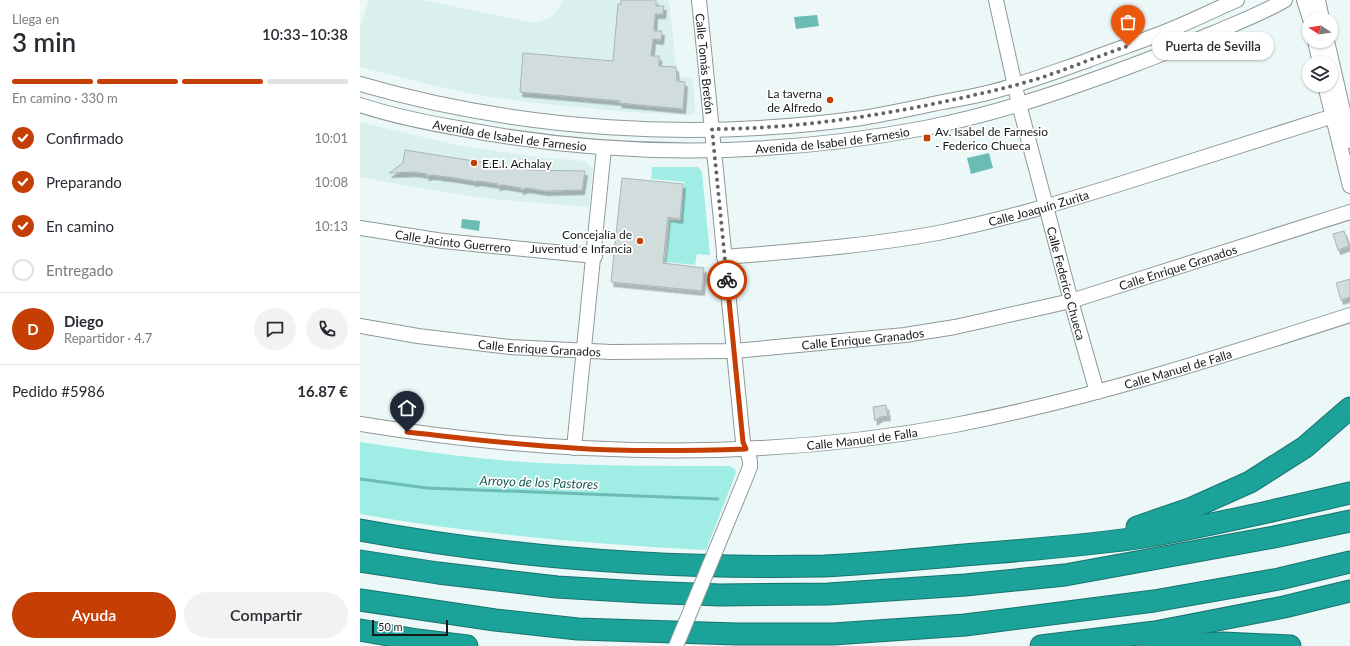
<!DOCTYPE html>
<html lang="es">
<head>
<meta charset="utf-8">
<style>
  :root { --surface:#fff; --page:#f2f2f3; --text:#2b2b33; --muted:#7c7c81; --line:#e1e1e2; --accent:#c53e03 }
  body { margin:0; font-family:Lato,sans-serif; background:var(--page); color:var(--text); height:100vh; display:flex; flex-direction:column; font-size:15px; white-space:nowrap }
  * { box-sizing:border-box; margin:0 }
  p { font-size:13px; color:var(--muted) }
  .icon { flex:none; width:22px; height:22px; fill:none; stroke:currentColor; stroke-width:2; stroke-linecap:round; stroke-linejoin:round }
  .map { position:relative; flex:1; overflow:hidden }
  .drawer { display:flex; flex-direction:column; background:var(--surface); width:360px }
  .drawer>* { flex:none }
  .needle { width:26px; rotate:282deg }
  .tools { position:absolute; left:942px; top:12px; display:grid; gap:8px }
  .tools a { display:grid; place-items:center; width:36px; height:36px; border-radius:50%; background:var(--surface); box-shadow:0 1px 3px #0004; font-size:20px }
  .scale { position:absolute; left:12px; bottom:10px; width:76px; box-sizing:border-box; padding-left:4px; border:2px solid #151a19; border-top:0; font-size:11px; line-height:14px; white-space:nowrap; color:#151a19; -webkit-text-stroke:3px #fff; paint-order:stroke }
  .pin { position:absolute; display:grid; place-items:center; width:34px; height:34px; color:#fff; margin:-41px -17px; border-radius:50% 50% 50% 0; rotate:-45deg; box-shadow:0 0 4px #0007 }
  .pin .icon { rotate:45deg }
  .courier { position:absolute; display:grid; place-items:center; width:40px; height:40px; margin:-20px; border:3px solid #c53e03; border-radius:50%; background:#fff; color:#222; box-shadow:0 1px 5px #0007 }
  .bubble { position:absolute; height:28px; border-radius:14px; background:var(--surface); box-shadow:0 1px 3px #0004; font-size:13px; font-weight:600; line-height:28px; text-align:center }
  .summary em { font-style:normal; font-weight:600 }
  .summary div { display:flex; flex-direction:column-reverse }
  .summary { display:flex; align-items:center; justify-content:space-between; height:68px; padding:0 12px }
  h1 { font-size:26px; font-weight:600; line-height:30px }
  .bar { display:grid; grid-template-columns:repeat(4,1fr); gap:6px 4px; align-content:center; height:48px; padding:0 12px }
  .bar i { height:5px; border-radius:3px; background:var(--line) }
  .bar .selected { background:var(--accent) }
  .bar p { grid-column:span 4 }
  .line { display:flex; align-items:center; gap:10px; padding:0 12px; border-top:1px solid var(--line) }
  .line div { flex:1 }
  .round { display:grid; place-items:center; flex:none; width:42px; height:42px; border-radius:21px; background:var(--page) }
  ol { padding:0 12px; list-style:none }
  li { display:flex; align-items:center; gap:12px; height:44px }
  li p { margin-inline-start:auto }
  li .icon { padding:4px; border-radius:50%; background:var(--accent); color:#fff; stroke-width:4 }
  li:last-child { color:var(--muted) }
  li i { width:22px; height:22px; border:2px solid var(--line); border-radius:50% }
  .primary-button { display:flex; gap:8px; margin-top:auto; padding:8px 12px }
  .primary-button a { flex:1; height:46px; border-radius:24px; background:var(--accent); color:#fff; font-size:16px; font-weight:600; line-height:46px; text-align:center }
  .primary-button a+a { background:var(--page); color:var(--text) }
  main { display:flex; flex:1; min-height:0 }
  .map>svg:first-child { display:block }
  .built { fill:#daf0ed }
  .green { fill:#a0ede5 }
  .water { fill:#6bbcb4 }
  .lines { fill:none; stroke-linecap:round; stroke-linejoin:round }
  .stream { stroke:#6bbcb4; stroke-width:3 }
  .building { fill:#d1dddc; stroke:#aab5b4; filter:url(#shadow) }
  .minor-casing { stroke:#8e9998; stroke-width:16 }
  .highway-casing { stroke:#19736d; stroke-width:23 }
  .minor { stroke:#fff; stroke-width:14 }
  .highway { stroke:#1ba39a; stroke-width:21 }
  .minor-bridge-casing { stroke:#8e9998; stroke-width:16; stroke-linecap:butt }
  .minor-bridge { stroke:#fff; stroke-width:14 }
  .done { stroke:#606867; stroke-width:4; stroke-dasharray:0 7.2 }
  .route { stroke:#c53e03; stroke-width:5 }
  .poi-dot { fill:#c53e03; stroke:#fff; stroke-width:1.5 }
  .labels { text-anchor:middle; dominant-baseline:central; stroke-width:3.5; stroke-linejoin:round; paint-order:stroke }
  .street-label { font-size:12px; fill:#151a19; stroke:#fff }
  .poi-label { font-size:12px; fill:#151a19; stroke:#fff; text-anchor:end }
  .water-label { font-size:13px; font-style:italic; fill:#185c57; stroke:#fff }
</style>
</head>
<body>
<main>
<section class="drawer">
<div class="summary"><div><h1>3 min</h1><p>Llega en</p></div><em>10:33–10:38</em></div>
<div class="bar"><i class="selected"></i><i class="selected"></i><i class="selected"></i><i></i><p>En camino · 330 m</p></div>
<ol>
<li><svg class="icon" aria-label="check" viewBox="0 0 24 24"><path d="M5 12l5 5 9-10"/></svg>Confirmado<p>10:01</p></li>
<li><svg class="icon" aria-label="check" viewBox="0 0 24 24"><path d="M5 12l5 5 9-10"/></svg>Preparando<p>10:08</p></li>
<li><svg class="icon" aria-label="check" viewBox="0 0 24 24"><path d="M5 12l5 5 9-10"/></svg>En camino<p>10:13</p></li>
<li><i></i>Entregado</li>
</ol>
<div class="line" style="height:72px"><b class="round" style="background:var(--accent);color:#fff">D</b><div><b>Diego</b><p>Repartidor · 4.7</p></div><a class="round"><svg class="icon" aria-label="chat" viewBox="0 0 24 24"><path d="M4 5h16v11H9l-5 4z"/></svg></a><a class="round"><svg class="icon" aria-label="phone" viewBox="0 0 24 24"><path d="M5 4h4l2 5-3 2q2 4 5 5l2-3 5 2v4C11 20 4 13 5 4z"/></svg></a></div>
<div class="line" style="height:52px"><div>Pedido #5986</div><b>16.87 €</b></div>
<div class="primary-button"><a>Ayuda</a><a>Compartir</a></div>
</section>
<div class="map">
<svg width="990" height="646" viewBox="0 0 990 646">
  <defs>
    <filter id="shadow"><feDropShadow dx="2.5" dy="4.5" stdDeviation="0" flood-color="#0004"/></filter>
  </defs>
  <rect width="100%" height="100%" fill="#ecf8f7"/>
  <g class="built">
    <polygon points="9,0 63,0 174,23 187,19 193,15 200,6 203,0 309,0 317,76 333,78 335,111 331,115 267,112 167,102 118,95 71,85 0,67 0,27"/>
    <polygon points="0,122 96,145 176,157 225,161 233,169 229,207 131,199 47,186 0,177"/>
  </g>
  <g class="green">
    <polygon points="292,167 338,167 342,172 350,255 337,254 335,265 306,262 310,220 321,221 324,182 291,179"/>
    <path d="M0,442c60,9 120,18 181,21 63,3 126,3 189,3l5,3 1,4 -30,77c-116,-6 -231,-16 -346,-36z"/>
  </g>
  <g class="water">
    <polygon points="457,15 459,26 436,29 434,17"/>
    <polygon points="629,153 633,168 611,174 607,158"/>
    <polygon points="102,219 120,221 119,231 101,228"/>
  </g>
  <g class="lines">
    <polyline class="stream" points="0,479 67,488 358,499"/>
  </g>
  <g class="building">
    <polygon points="261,0 296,0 296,6 304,6 303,14 295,14 294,31 302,31 301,40 293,39 291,56 299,56 299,66 316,67 317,81 325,82 323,109 259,103 260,101 160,92 163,53 253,61 258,4 261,4"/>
    <polygon points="45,150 170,170 225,171 222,190 185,191 167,188 161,190 161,188 143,185 137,186 138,184 119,181 113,182 113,181 95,178 72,175 66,176 67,174 53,172 29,173 43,163"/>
    <polygon points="262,178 323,184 320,219 308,217 303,263 344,268 342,291 251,282"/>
    <polygon points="984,231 989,246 978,250 973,234"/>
    <polygon points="990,279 990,297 981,300 976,283"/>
    <polygon points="526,405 528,416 520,417 515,421 513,407"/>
  </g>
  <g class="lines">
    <defs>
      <g id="minor">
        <path id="s1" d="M339,0l44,442c4,9 8,16 7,25l-13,32"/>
        <path id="s2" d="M636,0l23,104 52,197 26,91"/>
        <polyline points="944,0 950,19"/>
        <polyline points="958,0 962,19"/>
        <polyline points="955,41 960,63"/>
        <polyline points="967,41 990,141"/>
        <path d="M0,84c162,47 335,57 502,34 24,-4 48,-9 71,-14 20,-4 39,-7 58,-12 32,-8 63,-20 95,-31 22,-9 45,-16 68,-25 28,-10 55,-24 83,-36"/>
        <polyline points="965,85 990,186"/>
        <path id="s3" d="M0,105c33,11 68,18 103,24 152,29 309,28 462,-1 72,-14 142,-38 211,-64 27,-10 53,-21 80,-32 23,-10 47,-19 69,-32"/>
        <path id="s4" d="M0,228l83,13 152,15"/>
        <path id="s5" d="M364,257c72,-6 143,-11 214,-24 70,-14 138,-35 207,-57 66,-21 132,-42 198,-63"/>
        <path id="s6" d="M0,326l58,10 92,11 101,5 123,-1 171,-16 50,-8 116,-26 279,-89"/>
        <path id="s7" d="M0,424c197,32 398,38 595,1 134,-26 265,-68 395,-110"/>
        <polyline points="214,448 244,148"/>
      </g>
      <g id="highway">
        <polyline points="777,527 832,508 890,482 945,447 990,408"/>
        <path d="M0,530c153,28 309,39 464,36 47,-2 94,-7 140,-11 60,-5 121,-9 180,-18 69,-12 138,-28 206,-44"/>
        <polyline points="0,561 78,573 197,587 282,592 360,595 468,594 605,585 705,575 914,537 990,521"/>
        <polyline points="0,600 135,620 218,629 377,634 473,634 605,625 794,601 919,579 990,562"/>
        <polyline points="0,630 57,640 107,646"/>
        <polyline points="681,646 795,632 924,607 990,591"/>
        <polyline points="791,646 863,643 930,646"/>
      </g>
    </defs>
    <use href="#minor" class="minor-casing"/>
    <use href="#highway" class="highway-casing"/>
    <use href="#minor" class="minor"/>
    <use href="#highway" class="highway"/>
    <defs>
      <polyline id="minor-bridge" points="316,646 377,499"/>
    </defs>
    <use href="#minor-bridge" class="minor-bridge-casing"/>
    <use href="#minor-bridge" class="minor-bridge"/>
  </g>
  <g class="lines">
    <path class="done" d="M367,280l-15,-151c73,0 145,-10 216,-24 37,-8 73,-15 109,-26 31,-10 61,-23 91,-33"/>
    <path class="route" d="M47,432c55,6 111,13 166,16 58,4 115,3 173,1l-3,-7 -16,-162"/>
  </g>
  <g class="poi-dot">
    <circle cx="470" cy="100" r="4"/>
    <rect x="563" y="134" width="8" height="8" rx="2"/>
    <circle cx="114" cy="163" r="4"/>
    <circle cx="280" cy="241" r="4"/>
  </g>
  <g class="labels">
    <g class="street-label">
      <text stroke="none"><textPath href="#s1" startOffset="64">Calle Tomás Bretón</textPath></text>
      <text stroke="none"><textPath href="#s3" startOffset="153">Avenida de Isabel de Farnesio</textPath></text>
      <text stroke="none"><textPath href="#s3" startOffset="477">Avenida de Isabel de Farnesio</textPath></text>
      <text stroke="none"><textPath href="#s5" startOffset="319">Calle Joaquín Zurita</textPath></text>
      <text stroke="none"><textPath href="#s4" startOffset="94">Calle Jacinto Guerrero</textPath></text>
      <text stroke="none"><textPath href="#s6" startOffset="829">Calle Enrique Granados</textPath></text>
      <text stroke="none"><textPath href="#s2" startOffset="292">Calle Federico Chueca</textPath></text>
      <text stroke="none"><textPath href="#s6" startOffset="505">Calle Enrique Granados</textPath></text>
      <text stroke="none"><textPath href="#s6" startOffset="181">Calle Enrique Granados</textPath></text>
      <text stroke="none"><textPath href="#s7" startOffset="828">Calle Manuel de Falla</textPath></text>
      <text stroke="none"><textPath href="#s7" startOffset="504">Calle Manuel de Falla</textPath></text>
    </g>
    <g class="poi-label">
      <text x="462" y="93">La taverna<tspan x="462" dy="14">de Alfredo</tspan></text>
      <text x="575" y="131" text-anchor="start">Av. Isabel de Farnesio<tspan x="575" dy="14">- Federico Chueca</tspan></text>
      <text x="122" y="163" text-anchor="start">E.E.I. Achalay</text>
      <text x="272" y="234">Concejalía de<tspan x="272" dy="14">Juventud e Infancia</tspan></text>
    </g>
    <g class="water-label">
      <text transform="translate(179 482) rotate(2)">Arroyo de los Pastores</text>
    </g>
  </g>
</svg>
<div class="tools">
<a><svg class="needle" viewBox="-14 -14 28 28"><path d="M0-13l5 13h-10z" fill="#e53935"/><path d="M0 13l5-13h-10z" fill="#7c7c81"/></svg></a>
<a><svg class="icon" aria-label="layers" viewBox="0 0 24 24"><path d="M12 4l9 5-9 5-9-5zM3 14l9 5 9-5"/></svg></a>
</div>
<div class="scale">50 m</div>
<div class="pin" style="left:768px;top:46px;background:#ea580c"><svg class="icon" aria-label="bag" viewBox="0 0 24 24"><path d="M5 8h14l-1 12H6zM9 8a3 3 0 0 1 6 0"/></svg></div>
<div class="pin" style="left:47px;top:432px;background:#1f2937"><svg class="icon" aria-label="home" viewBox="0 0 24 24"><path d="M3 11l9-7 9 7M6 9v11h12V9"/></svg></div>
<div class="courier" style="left:367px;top:280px"><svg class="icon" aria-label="bike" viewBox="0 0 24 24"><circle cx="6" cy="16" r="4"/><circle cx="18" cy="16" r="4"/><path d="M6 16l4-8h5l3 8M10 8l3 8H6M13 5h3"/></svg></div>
<div class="bubble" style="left:792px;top:32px;width:122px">Puerta de Sevilla</div>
</div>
</main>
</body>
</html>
